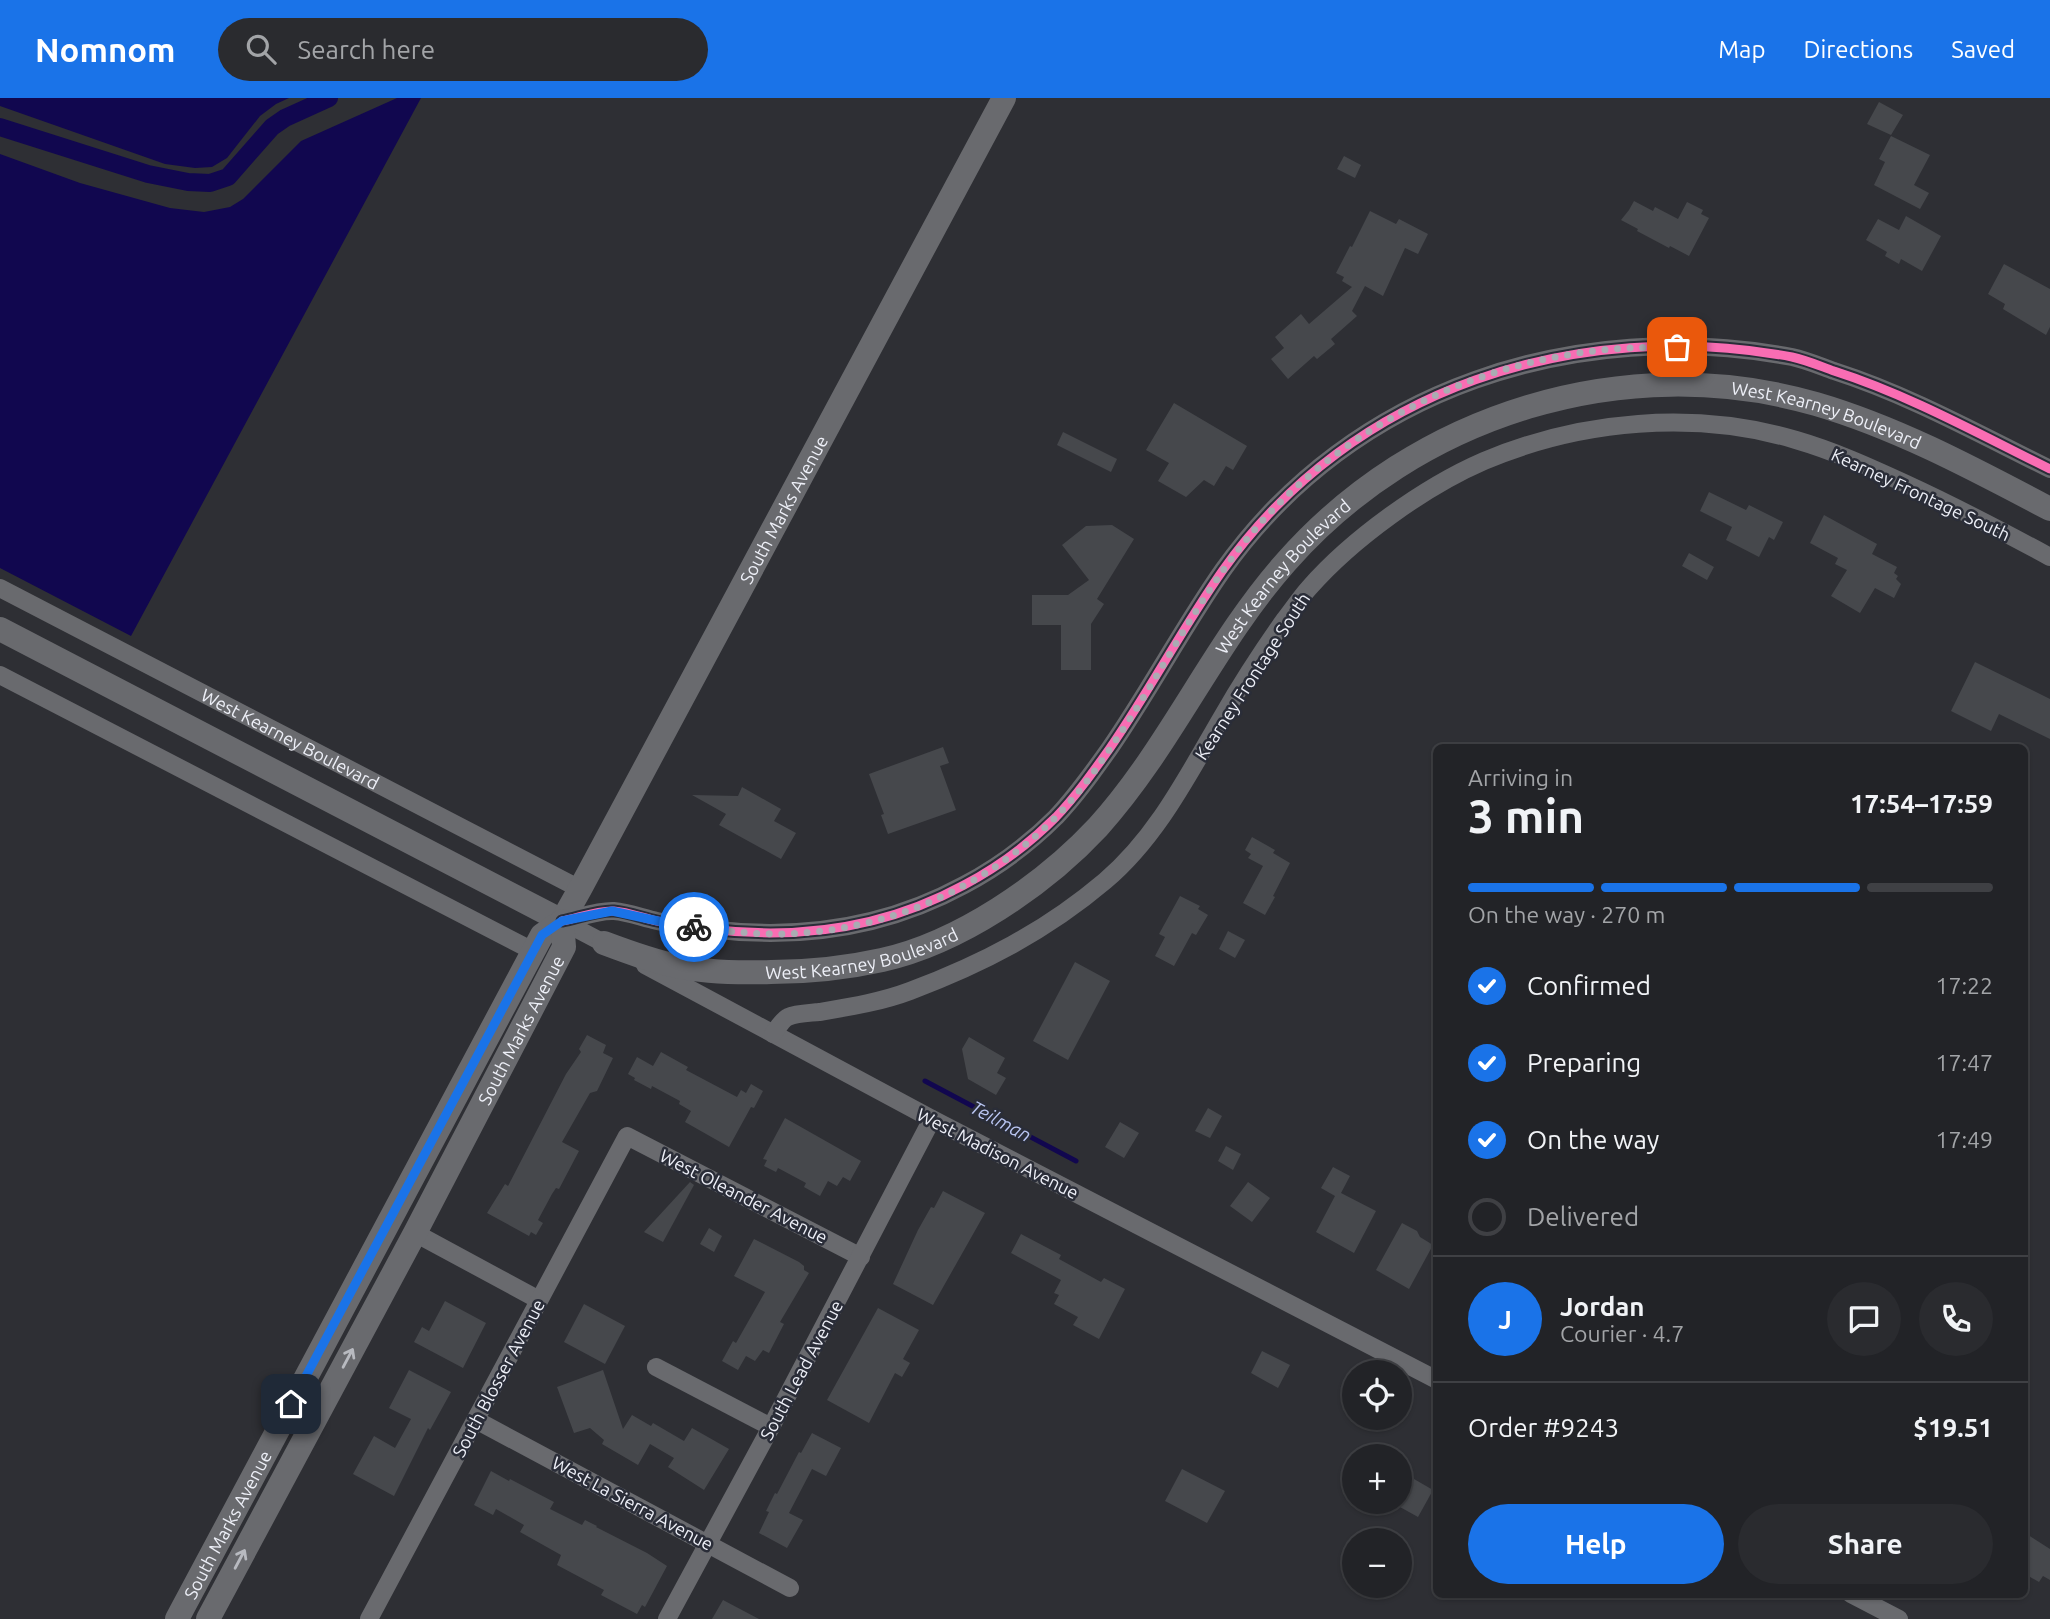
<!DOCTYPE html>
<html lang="en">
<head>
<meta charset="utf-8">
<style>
  :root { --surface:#222327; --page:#2a2b2f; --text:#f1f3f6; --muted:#a2a4a7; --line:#3f4044; --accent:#1a73e8 }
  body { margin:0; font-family:Ubuntu,sans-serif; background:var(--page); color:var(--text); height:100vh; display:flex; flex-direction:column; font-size:26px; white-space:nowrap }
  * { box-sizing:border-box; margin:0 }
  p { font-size:23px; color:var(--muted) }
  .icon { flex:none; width:38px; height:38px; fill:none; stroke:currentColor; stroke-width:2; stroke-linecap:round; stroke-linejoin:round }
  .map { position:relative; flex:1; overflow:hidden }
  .details { position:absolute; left:1433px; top:646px; width:595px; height:854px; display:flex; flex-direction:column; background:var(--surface); border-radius:10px; box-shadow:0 2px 5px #0004,0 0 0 2px var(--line) }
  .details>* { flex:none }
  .controls { position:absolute; left:1342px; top:1262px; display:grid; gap:14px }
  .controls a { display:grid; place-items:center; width:70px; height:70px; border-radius:50%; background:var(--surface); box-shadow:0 2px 5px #0004,0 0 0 2px var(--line); font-size:35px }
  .pin { position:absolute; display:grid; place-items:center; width:60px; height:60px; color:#fff; margin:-30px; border-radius:14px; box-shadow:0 4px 10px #0006 }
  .courier { position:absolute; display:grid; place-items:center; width:70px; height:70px; margin:-35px; border:5px solid #1a73e8; border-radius:50%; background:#fff; color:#222; box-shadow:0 2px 9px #0007 }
  .headline em { font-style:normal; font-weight:600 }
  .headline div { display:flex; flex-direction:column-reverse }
  .headline { display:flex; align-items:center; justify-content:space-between; height:119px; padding:0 35px }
  h1 { font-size:46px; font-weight:600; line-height:52px }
  .bar { display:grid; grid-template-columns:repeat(4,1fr); gap:10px 7px; align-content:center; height:84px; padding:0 35px }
  .bar i { height:9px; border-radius:5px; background:var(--line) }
  .bar .current { background:var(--accent) }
  .bar p { grid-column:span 4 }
  .line { display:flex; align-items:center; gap:18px; padding:0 35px; border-top:2px solid var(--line) }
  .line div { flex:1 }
  .round { display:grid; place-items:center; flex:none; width:74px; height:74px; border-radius:37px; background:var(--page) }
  ol { padding:0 35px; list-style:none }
  li { display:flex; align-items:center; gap:21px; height:77px }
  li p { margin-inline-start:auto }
  li .icon { padding:7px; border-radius:50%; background:var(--accent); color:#fff; stroke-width:4 }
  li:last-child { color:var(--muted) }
  li i { width:38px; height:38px; border:4px solid var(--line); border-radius:50% }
  .action { display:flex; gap:14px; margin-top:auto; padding:14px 35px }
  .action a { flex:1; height:80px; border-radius:42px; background:var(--accent); color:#fff; font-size:28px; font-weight:600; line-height:80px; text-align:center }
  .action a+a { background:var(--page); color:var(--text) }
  header { display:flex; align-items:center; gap:42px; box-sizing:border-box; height:98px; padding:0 35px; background:var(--accent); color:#fff }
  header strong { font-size:33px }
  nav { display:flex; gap:38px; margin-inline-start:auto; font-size:24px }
  .search { width:490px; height:63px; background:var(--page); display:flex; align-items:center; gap:18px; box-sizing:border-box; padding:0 24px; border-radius:38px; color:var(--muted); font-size:26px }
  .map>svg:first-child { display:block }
  .water { fill:#11074f }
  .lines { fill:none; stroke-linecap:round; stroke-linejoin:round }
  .stream { stroke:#11074f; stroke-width:5 }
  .canal { stroke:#11074f; stroke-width:18 }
  .building { fill:#46484c }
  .street { stroke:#696a6e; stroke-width:18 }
  .secondary { stroke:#696a6e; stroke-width:24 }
  .cycleway-casing { stroke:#2a2d38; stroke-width:13 }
  .cycleway { stroke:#f96db3; stroke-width:9 }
  .oneway { stroke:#b8bac0 }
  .done { stroke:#aaacb3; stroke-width:7; stroke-dasharray:0 12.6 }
  .route { stroke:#1a73e8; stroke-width:9 }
  .labels { text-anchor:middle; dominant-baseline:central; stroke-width:5; stroke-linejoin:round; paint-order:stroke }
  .street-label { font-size:18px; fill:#edeff7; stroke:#2a2d38 }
  .water-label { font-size:19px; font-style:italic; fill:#bac6f2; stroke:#2a2d38 }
</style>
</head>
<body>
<header>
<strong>Nomnom</strong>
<div class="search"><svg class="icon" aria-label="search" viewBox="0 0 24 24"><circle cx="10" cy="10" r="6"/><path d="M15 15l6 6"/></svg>Search here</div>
<nav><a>Map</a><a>Directions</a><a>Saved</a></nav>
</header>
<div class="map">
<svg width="2050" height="1521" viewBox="0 0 2050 1521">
  <rect width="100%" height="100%" fill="#2e2f34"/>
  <g class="water">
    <polygon points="0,0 289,0 276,6 260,18 227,60 212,69 195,70 165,66 0,8"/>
    <polygon points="397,0 421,0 131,538 0,470 0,56 80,85 170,110 204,114 230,109 243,101 301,43"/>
  </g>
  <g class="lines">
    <polyline class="stream" points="925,983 1076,1063"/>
    <polyline class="canal" points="0,29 148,76 188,84 210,85 228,79 272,29 285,20 329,0"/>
  </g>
  <g class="building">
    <polygon points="1879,4 1903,17 1891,37 1867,26"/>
    <polygon points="1891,38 1930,57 1914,87 1929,95 1920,111 1874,87 1885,64 1879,61"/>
    <polygon points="1344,58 1361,67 1355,80 1337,71"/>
    <polygon points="1634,103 1653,113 1655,109 1678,121 1687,104 1703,112 1701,116 1709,120 1689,158 1670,148 1669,150 1637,133 1638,131 1621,122 1629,112"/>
    <polygon points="1370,113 1396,126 1399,121 1428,136 1418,156 1405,150 1383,198 1365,188 1352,213 1357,218 1331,241 1335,246 1317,261 1314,258 1288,281 1271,261 1284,250 1275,239 1301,216 1309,226 1352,189 1342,183 1344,179 1336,175 1350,148 1352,149"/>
    <polygon points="1906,118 1941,138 1922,173 1901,161 1899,166 1885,158 1887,154 1866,142 1878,121 1899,132"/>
    <polygon points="2004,166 2050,191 2050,229 2046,237 2003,211 2005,206 1988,196"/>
    <polygon points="1174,305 1247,348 1233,372 1226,368 1214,388 1204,382 1186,399 1158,383 1169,365 1146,352"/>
    <polygon points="1063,334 1117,361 1111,374 1057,347"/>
    <polygon points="1709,394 1746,412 1749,407 1783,424 1774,442 1769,439 1759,459 1726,442 1732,429 1700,413"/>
    <polygon points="1824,417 1877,446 1872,456 1897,469 1894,475 1898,478 1896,481 1901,486 1894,500 1875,490 1860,515 1831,498 1847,472 1835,466 1838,460 1810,445"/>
    <polygon points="1112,427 1134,441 1097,501 1104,506 1091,526 1091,572 1061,572 1061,527 1032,527 1032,497 1068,497 1089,482 1062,447 1086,428"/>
    <polygon points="1689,455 1714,469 1707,482 1682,468"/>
    <polygon points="1975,564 2050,601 2050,641 1999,616 1991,633 1951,613"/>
    <polygon points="943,649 949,665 940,668 956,712 888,736 881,717 884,716 869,676"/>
    <polygon points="742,689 781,711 774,723 796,735 781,761 719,727 726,716 692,697 738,698"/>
    <polygon points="1252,739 1275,752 1273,755 1290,765 1273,798 1275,799 1265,817 1243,805 1263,768 1248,760 1251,756 1245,752"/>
    <polygon points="1180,798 1200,808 1198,811 1208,817 1196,837 1192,835 1174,868 1155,858 1165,839 1159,836"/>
    <polygon points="1228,833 1245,842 1235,860 1219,851"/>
    <polygon points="1075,864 1110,883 1068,962 1033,943"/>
    <polygon points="587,937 606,947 603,955 613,960 597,993 590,995 562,1044 579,1053 559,1091 556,1090 552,1096 538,1122 543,1125 536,1137 531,1134 529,1138 487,1115 505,1086 508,1088 566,976 581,954 579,951"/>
    <polygon points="969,939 1005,960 997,975 1006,980 996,997 968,981 962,951"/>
    <polygon points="661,954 688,969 686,972 737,999 741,992 746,995 751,986 763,993 754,1010 751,1009 729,1049 685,1024 691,1013 679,1006 680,1003 652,988 651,991 634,982 635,980 628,976 637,959 653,968"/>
    <polygon points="1208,1010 1222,1018 1210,1040 1195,1033"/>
    <polygon points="785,1020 861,1063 850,1083 843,1079 837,1088 828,1083 820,1098 804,1089 806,1085 778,1070 776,1074 764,1068 767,1062 763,1061"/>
    <polygon points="1120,1024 1139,1035 1124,1060 1105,1049"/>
    <polygon points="1226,1048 1241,1056 1233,1072 1218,1063"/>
    <polygon points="1333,1069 1350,1078 1341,1095 1376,1113 1354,1155 1316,1134 1335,1098 1321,1090"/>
    <polygon points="690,1084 694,1087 663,1144 644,1134"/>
    <polygon points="1248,1084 1270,1100 1252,1124 1230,1108"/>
    <polygon points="943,1093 985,1115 933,1207 893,1186 918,1132 931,1109 934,1110"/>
    <polygon points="1402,1125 1417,1133 1420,1139 1433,1147 1409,1191 1376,1172"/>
    <polygon points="709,1130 722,1138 714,1154 700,1146"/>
    <polygon points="1021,1136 1061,1157 1059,1161 1101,1184 1104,1180 1125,1191 1099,1241 1073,1227 1078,1219 1054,1206 1059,1197 1054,1195 1061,1182 1011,1155"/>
    <polygon points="754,1141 799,1164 804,1168 804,1172 809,1175 780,1224 784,1226 769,1255 763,1252 755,1263 746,1258 738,1272 722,1263 733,1243 736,1245 765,1194 734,1178"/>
    <polygon points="445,1203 486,1225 463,1270 414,1244 422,1229 429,1233"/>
    <polygon points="584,1206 625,1228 605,1266 564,1244"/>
    <polygon points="878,1210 919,1232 903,1261 910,1265 902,1279 895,1275 869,1325 827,1302"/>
    <polygon points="1262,1253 1290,1267 1278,1290 1251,1275"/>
    <polygon points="409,1272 451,1294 430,1332 428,1330 394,1398 353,1376 374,1338 395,1350 411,1321 389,1310"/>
    <polygon points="603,1272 623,1331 632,1317 651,1328 653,1325 684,1343 692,1330 729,1351 704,1392 668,1369 674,1360 650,1346 638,1367 602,1346 604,1342 590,1330 574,1335 557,1289"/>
    <polygon points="812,1335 841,1350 826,1378 812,1371 789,1415 803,1422 787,1450 759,1435 769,1414 766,1413 775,1395 777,1396 799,1354 801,1355"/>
    <polygon points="1182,1371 1225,1393 1207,1425 1165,1403"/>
    <polygon points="491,1373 509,1383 510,1381 554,1404 550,1411 582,1427 585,1422 597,1428 596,1429 647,1455 667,1468 645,1509 642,1507 637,1516 601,1497 604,1492 557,1467 561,1457 520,1434 524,1427 496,1411 493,1417 474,1407"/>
    <polygon points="1400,1379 1413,1383 1414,1381 1433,1392 1418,1419 1400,1409"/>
    <polygon points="2025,1435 2050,1451 2050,1482 2043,1478 2039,1484 2025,1476"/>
    <polygon points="723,1502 759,1521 712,1521"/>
  </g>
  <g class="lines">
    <g class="street">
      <path id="s1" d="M0,490l580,301"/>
      <polyline points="0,577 533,853"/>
      <path d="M562,823c16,-3 36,-11 52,-10 14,1 29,7 43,10 17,4 34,6 52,8 89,11 176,-1 255,-44 34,-18 65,-41 92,-68 20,-21 37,-45 54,-69 40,-58 73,-121 113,-178 130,-183 353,-253 569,-213 14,3 28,9 42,14 75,24 145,63 216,98"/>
      <polyline points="562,823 615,851"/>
      <polyline points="645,867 932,1021 1437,1282"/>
      <path d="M773,936c4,-5 10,-15 15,-17 8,-4 22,-4 31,-5 30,-5 62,-10 91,-21 72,-27 136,-60 195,-110 52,-44 83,-106 117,-164 19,-33 41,-67 63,-98 8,-10 15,-21 24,-31 43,-49 115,-101 175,-127 97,-41 211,-51 312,-21 38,11 73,27 108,43 50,23 98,48 146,74"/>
      <polyline points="415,1135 539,1202"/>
      <polyline points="656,1269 771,1329"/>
      <polyline points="476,1322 790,1490"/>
      <polyline points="1851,1496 1899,1521"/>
      <polyline points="369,1521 627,1038 861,1159"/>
      <polyline points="667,1521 771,1329 932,1021"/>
    </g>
    <g class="secondary">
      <polyline points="0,531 562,823"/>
      <path id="s2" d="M604,845c24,9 48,18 73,23 31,7 63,7 94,6 37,0 75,-4 111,-12 77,-17 162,-75 216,-133 73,-81 116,-184 188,-265 130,-148 339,-213 530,-158 82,24 158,65 234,105"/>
      <path id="s3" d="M177,1521l365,-684 20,-14 18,-32 424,-791"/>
      <path id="s4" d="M208,1521l207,-386 149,-286 -2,-26"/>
    </g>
    <defs>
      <path id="cycleway" d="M562,823c16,-3 36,-11 52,-10 14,1 29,7 43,10 17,4 34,6 52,8 89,11 176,-1 255,-44 34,-18 65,-41 92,-68 20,-21 37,-45 54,-69 40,-58 73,-121 113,-178 130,-183 353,-253 569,-213 14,3 28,9 42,14 75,24 145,63 216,98"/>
    </defs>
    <use href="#cycleway" class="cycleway-casing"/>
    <use href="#cycleway" class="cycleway"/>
  </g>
  <defs><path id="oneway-shaft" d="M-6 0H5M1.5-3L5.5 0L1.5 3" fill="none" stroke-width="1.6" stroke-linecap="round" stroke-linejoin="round" transform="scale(1.75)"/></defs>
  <g class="oneway">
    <use href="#oneway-shaft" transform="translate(348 1260) rotate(-62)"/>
    <use href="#oneway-shaft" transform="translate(240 1461) rotate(-62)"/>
  </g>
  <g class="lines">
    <path class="done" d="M694,829c29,4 57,7 86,7 103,-2 201,-43 275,-116 26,-26 47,-57 67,-87 45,-68 82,-143 135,-204 81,-92 195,-154 316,-173 35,-6 69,-7 104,-7"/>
    <polyline class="route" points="291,1306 542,837 562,823 612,813 667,825 694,829"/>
  </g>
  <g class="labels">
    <g class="street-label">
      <text stroke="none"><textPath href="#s2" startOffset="1461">West Kearney Boulevard</textPath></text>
      <text transform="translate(1921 396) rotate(25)">Kearney Frontage South</text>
      <text stroke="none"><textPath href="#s3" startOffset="1267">South Marks Avenue</textPath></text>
      <text stroke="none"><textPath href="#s2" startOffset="852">West Kearney Boulevard</textPath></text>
      <text transform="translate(1252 578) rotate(-57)">Kearney Frontage South</text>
      <text stroke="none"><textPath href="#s1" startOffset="327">West Kearney Boulevard</textPath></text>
      <text stroke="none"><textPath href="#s2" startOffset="264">West Kearney Boulevard</textPath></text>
      <text stroke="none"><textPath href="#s4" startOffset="667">South Marks Avenue</textPath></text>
      <text transform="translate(998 1055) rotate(27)">West Madison Avenue</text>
      <text transform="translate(744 1098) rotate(27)">West Oleander Avenue</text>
      <text transform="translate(801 1272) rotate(-62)">South Lead Avenue</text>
      <text transform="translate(498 1280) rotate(-62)">South Blosser Avenue</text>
      <text transform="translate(633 1405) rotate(28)">West La Sierra Avenue</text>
      <text stroke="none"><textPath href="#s3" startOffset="107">South Marks Avenue</textPath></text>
    </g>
    <g class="water-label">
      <text transform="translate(1001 1023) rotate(28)">Teilman</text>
    </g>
  </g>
</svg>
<div class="controls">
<a><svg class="icon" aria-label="locate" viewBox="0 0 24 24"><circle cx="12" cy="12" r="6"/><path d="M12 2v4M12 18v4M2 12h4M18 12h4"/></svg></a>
<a>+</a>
<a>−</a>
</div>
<div class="pin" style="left:1677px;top:249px;background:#ea580c"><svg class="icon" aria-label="bag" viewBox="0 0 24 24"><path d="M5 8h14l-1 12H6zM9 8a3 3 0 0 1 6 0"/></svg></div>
<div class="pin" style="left:291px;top:1306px;background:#1f2937"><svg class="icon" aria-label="home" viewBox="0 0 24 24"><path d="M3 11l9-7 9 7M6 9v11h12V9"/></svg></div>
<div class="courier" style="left:694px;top:829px"><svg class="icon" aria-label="bike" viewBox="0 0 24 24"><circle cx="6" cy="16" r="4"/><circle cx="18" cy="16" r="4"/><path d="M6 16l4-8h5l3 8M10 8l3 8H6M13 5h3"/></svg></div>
<section class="details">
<div class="headline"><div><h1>3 min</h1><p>Arriving in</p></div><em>17:54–17:59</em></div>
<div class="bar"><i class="current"></i><i class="current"></i><i class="current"></i><i></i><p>On the way · 270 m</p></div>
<ol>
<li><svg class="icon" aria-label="check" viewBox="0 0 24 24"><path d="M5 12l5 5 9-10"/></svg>Confirmed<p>17:22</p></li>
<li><svg class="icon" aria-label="check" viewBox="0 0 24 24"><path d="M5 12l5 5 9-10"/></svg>Preparing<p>17:47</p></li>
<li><svg class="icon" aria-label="check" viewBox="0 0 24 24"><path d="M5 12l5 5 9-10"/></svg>On the way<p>17:49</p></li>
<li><i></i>Delivered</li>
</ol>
<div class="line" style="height:126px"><b class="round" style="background:var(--accent);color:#fff">J</b><div><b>Jordan</b><p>Courier · 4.7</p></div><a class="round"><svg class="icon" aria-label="chat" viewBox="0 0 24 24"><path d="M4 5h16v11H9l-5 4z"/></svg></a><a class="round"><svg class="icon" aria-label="phone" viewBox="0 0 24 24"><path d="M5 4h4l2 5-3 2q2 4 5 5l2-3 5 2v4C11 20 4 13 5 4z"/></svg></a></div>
<div class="line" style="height:91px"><div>Order #9243</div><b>$19.51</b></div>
<div class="action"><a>Help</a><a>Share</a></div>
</section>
</div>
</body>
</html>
